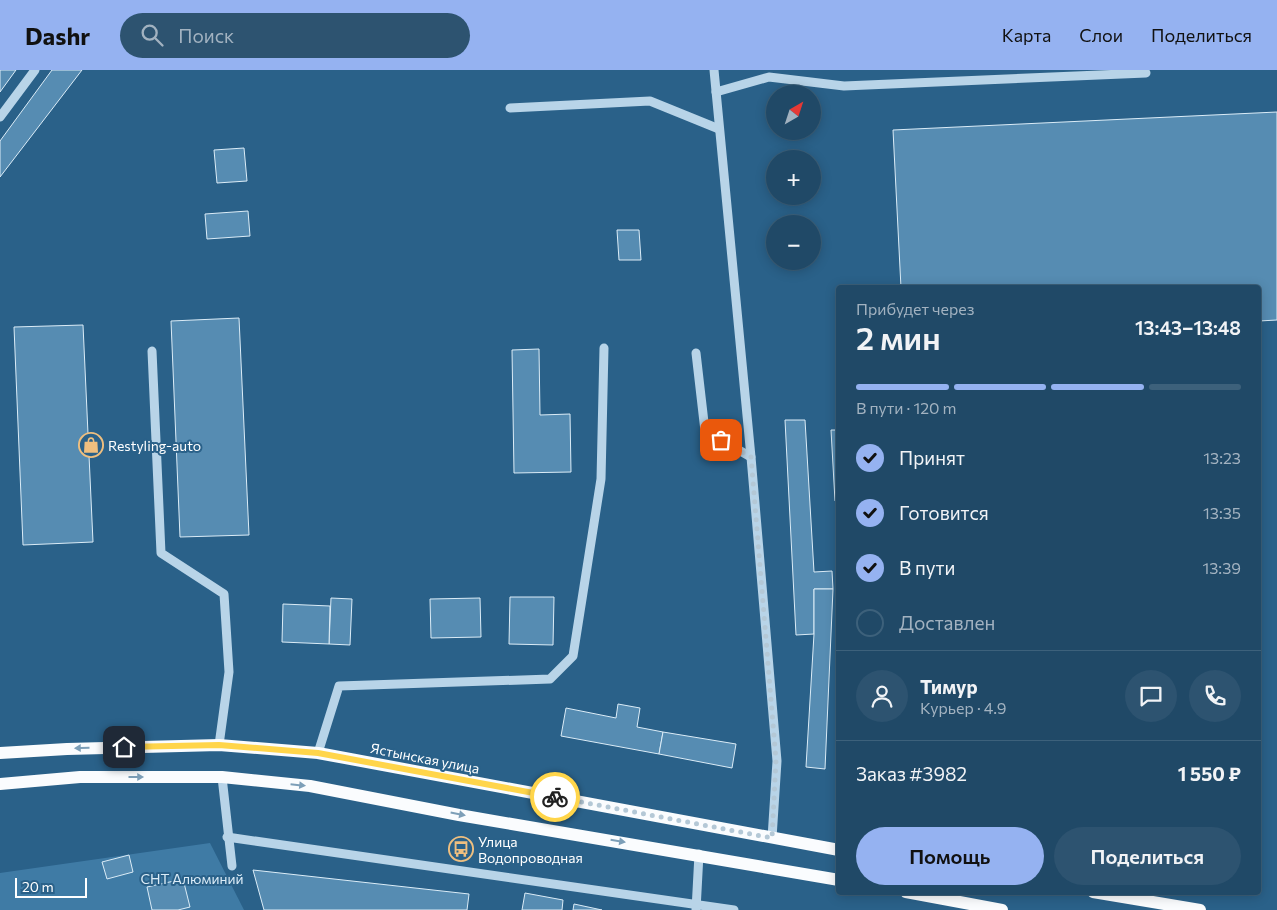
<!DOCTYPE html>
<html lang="ru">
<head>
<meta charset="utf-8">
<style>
  :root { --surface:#204967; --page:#2d5370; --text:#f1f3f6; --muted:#a2b2c0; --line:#3d617b; --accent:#95b2f1 }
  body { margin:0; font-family:Commissioner,sans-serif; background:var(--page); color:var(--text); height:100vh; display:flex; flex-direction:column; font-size:19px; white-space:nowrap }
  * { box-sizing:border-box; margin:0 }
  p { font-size:16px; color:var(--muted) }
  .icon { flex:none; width:28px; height:28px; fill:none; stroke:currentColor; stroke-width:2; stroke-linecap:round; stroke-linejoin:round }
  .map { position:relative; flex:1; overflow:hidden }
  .sheet { position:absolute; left:836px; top:215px; width:425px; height:610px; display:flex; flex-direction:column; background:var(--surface); border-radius:5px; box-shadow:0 2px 12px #0003,0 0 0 1px var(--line) }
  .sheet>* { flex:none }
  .needle { width:32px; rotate:39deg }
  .buttons { position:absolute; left:766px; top:15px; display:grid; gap:10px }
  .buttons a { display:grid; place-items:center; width:55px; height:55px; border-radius:50%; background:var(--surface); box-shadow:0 2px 12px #0003,0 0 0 1px var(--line); font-size:25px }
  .scale { position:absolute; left:15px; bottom:12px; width:72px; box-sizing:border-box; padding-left:5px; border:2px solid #fff; border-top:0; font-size:14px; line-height:18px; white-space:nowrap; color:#fff; -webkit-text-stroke:4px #2a6189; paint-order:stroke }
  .pin { position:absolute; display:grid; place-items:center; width:42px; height:42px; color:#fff; margin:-21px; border-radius:10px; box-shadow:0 2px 8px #0006 }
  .courier { position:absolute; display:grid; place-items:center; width:50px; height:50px; margin:-25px; border:4px solid #ffd54a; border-radius:50%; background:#fff; color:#222; box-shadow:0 1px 6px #0007 }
  .overview em { font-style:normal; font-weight:600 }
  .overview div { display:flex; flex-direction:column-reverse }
  .overview { display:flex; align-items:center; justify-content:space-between; height:85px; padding:0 20px }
  h1 { font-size:32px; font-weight:600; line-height:38px }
  .bar { display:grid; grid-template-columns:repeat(4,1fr); gap:8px 5px; align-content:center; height:60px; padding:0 20px }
  .bar i { height:6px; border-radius:4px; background:var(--line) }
  .bar .active { background:var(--accent) }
  .bar p { grid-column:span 4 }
  .line { display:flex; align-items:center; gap:12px; padding:0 20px; border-top:1px solid var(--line) }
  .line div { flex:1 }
  .round { display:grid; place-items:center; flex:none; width:52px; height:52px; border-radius:26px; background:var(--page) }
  ol { padding:0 20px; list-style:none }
  li { display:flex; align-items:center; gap:15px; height:55px }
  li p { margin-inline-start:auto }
  li .icon { padding:5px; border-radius:50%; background:var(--accent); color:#111; stroke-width:4 }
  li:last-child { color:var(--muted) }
  li i { width:28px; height:28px; border:2px solid var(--line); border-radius:50% }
  .button { display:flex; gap:10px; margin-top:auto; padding:10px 20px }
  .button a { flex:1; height:58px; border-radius:30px; background:var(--accent); color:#111; font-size:20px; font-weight:600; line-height:58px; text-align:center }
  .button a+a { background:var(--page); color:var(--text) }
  header { display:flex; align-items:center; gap:30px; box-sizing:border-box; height:70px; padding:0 25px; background:var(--accent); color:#111 }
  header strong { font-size:24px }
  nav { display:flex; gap:28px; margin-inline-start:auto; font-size:18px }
  .search { width:350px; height:45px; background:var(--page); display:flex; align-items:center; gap:12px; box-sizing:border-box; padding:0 18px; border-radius:28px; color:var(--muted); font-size:19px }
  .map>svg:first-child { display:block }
  .green { fill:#3f7ba5 }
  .building { fill:#568cb2; stroke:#dbecf7 }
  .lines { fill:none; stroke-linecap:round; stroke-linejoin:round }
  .minor { stroke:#b8d4e8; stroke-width:9 }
  .major { stroke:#fafcfe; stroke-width:12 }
  .oneway { fill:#7d9fb8 }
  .done { stroke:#b4c8d6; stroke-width:5; stroke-dasharray:0 9 }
  .route { stroke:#ffd54a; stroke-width:6 }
  .labels { text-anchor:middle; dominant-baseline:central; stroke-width:4; stroke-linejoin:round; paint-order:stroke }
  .poi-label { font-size:14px; fill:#fff; stroke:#2a6189; text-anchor:start }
  .street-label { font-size:14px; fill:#fff; stroke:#2a6189 }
  .park-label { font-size:14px; fill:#dbecf7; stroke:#2a6189 }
</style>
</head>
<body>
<header>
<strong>Dashr</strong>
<div class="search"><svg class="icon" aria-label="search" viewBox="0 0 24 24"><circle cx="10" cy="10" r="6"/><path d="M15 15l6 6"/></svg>Поиск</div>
<nav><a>Карта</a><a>Слои</a><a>Поделиться</a></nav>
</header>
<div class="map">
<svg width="1277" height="840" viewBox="0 0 1277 840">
  <rect width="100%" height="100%" fill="#2a6189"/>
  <polygon class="green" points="210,773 244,840 0,840 0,803"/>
  <g class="building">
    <polygon points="0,0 16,0 0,22"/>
    <polygon points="52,0 82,0 0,107 0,71"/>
    <polygon points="1277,42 1277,250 1259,251 1259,218 901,218 893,60"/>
    <polygon points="244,78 247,111 217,113 214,80"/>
    <polygon points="248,141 250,166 207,169 205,144"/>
    <polygon points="617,160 639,160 641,190 619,190"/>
    <polygon points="239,248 249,465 180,467 171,251"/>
    <polygon points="83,255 93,472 23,475 14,257"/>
    <polygon points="539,279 540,345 570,344 571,402 514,403 512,280"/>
    <polygon points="785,350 805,350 814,502 832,501 833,519 814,519 814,564 796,565"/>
    <polygon points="831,360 839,360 839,431 835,431"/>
    <polygon points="814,519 833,519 825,699 806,697 814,564"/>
    <polygon points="510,527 554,527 553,575 509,574"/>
    <polygon points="331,528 352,529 350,575 329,574"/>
    <polygon points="480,528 481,567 431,568 430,529"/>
    <polygon points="283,534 330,536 329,574 282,572"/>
    <polygon points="618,634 640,638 637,657 663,662 659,684 561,666 566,638 616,648"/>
    <polygon points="663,662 736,674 732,698 659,684"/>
    <polygon points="129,785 133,802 107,809 102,792"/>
    <polygon points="253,800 469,824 467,840 264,840"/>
    <polygon points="183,809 190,837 178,840 152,840 147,817"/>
    <polygon points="525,823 563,830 562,840 522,840"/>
    <polygon points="574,834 602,840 573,840"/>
  </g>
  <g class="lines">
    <g class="minor">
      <polyline points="714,0 751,387 777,691 772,768"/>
      <polyline points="716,22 769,7 844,16 1146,3"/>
      <polyline points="510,38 650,31 719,59"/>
      <polyline points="0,47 35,0"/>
      <polyline points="152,281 161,483 224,524 229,602 219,675"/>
      <polyline points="696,283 705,361 751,387"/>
      <polyline points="318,683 339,616 550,609 573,586 601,409 604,278"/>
      <polyline points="222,707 232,796"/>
      <polyline points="227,767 734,840"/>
      <polyline points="696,840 699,784"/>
    </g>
    <g class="major">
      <polyline points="0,683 67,679 219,675 318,683 839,780"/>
      <polyline points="0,714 80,707 222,707 310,716 459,745 839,810"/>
      <polyline points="906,822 1002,840"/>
      <polyline points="1093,822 1200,840"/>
    </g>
  </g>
  <defs><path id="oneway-solid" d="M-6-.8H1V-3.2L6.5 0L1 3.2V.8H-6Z" transform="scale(1.25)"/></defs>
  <g class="oneway">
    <use href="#oneway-solid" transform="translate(82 678) rotate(179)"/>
    <use href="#oneway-solid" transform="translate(136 707)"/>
    <use href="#oneway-solid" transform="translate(298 715) rotate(6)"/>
    <use href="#oneway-solid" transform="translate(458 744) rotate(11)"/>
    <use href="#oneway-solid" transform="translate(618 771) rotate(9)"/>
  </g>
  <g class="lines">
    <polyline class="done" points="555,727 772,768 776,690 751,387 721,370"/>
    <polyline class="route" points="124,677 219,675 318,683 555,727"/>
  </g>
  <defs>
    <symbol id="shop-ring" viewBox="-11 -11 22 22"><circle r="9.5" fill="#2a6189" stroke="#efbf7f" stroke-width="1.5"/><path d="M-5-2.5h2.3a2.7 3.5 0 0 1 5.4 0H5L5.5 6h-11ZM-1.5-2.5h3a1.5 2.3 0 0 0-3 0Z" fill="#efbf7f"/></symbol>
    <symbol id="bus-ring" viewBox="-11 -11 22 22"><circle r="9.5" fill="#2a6189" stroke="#efbf7f" stroke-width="1.5"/><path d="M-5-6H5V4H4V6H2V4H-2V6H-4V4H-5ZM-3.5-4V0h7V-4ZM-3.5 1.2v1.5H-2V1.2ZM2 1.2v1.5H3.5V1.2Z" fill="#efbf7f"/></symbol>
  </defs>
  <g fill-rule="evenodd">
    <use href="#shop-ring" x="77" y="361" width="28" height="28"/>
    <use href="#bus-ring" x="447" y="765" width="28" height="28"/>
  </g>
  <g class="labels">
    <g class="poi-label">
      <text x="108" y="375">Restyling-auto</text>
      <text x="478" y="771">Улица<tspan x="478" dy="16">Водопроводная</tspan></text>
    </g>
    <g class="street-label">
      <text transform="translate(425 688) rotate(11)">Ястынская улица</text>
    </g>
    <g class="park-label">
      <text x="192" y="808">СНТ Алюминий</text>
    </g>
  </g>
</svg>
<div class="buttons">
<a><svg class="needle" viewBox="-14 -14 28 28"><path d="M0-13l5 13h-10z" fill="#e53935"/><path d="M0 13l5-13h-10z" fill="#a2b2c0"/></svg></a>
<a>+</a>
<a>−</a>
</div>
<div class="scale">20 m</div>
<div class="pin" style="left:721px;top:370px;background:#ea580c"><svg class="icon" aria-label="bag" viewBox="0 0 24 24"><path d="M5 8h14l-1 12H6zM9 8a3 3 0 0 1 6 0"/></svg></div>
<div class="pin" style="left:124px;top:677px;background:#1f2937"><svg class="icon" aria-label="home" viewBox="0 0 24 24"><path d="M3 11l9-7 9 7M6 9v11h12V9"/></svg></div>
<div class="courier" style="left:555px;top:727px"><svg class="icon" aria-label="bike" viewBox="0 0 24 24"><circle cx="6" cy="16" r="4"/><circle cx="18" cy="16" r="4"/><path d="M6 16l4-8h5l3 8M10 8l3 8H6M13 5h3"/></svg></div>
<section class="sheet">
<div class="overview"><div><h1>2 мин</h1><p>Прибудет через</p></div><em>13:43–13:48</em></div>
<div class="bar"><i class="active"></i><i class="active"></i><i class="active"></i><i></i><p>В пути · 120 m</p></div>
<ol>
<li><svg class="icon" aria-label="check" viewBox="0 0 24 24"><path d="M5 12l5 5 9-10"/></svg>Принят<p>13:23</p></li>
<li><svg class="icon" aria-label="check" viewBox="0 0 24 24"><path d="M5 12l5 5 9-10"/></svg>Готовится<p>13:35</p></li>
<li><svg class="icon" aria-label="check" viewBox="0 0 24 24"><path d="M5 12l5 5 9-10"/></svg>В пути<p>13:39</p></li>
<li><i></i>Доставлен</li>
</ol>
<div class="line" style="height:90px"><a class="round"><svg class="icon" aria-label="person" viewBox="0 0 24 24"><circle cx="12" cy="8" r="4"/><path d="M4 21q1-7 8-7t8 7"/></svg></a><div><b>Тимур</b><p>Курьер · 4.9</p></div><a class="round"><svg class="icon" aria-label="chat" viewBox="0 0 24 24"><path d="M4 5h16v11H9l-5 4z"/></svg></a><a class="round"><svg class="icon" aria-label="phone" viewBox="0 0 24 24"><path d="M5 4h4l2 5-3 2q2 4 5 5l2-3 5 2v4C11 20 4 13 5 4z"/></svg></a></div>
<div class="line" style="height:65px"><div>Заказ #3982</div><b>1 550 ₽</b></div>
<div class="button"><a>Помощь</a><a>Поделиться</a></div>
</section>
</div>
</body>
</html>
